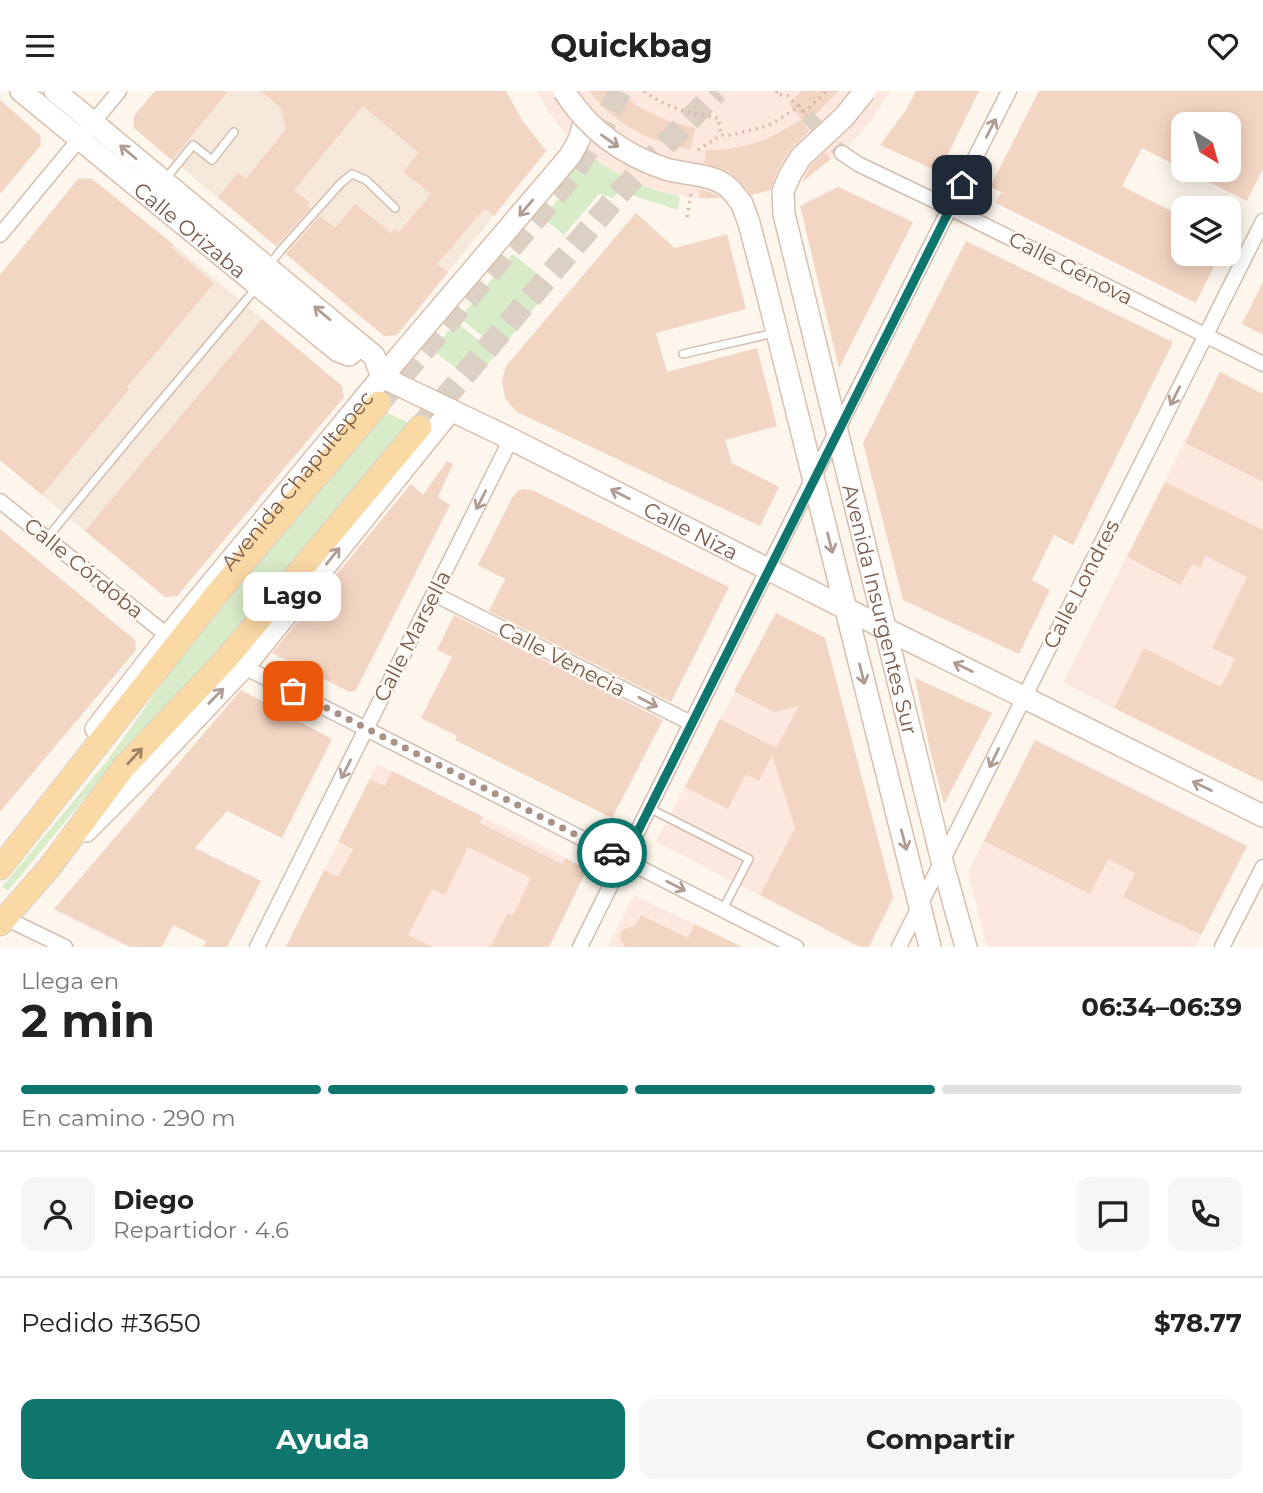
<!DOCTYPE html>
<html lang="es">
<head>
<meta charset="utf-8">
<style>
  :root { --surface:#fff; --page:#f6f6f6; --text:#222; --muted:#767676; --line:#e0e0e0; --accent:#0f766e }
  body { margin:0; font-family:Montserrat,sans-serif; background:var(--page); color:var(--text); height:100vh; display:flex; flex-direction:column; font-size:26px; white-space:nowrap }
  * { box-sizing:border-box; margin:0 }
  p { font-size:23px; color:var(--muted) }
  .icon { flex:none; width:38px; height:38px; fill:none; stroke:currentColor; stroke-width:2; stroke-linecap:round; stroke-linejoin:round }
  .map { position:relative; height:856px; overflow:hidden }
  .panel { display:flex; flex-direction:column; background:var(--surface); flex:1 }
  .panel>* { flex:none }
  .needle { width:46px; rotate:143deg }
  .controls { position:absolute; left:1171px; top:21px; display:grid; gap:14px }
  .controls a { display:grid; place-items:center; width:70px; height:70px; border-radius:14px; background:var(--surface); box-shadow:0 4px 18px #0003; font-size:35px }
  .pin { position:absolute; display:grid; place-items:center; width:60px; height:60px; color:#fff; margin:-30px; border-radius:14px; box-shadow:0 4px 10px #0006 }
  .courier { position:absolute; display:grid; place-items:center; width:70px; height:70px; margin:-35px; border:5px solid #0f766e; border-radius:50%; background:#fff; color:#222; box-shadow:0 2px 9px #0007 }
  .bubble { position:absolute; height:49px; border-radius:14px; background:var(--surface); box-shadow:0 4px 18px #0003; font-size:23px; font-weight:700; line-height:49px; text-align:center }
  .headline em { font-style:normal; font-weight:700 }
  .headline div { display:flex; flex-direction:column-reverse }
  .headline { display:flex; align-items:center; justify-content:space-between; height:119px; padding:0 21px }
  h1 { font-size:46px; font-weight:700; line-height:52px }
  .bar { display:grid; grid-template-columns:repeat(4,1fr); gap:10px 7px; align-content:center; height:84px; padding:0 21px }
  .bar i { height:9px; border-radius:5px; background:var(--line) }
  .bar .selected { background:var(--accent) }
  .bar p { grid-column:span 4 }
  .line { display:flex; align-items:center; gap:18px; padding:0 21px; border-top:2px solid var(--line) }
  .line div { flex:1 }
  .round { display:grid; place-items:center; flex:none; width:74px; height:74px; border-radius:14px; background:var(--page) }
  .action { display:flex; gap:14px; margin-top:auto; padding:14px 21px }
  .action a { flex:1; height:80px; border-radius:14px; background:var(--accent); color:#fff; font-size:28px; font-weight:700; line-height:80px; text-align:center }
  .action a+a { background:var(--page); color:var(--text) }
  header { display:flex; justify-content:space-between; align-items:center; height:91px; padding:0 21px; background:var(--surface); font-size:32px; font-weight:700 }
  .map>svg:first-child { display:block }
  .residential { fill:#f5e8da }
  .commercial { fill:#fde8e0 }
  .green { fill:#d8ecc9 }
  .building { fill:#f3d5c3 }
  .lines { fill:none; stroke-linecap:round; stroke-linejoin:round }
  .street-tunnel { stroke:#dcd0c4; stroke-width:14; stroke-dasharray:14 7; stroke-linecap:butt }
  .primary-tunnel { stroke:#dcd0c4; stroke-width:23; stroke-dasharray:23 11; stroke-linecap:butt }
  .lane-casing { stroke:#d1beb0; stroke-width:10 }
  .street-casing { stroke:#d1beb0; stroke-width:17 }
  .secondary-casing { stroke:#d6c0b0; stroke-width:24 }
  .primary-casing { stroke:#dad1cd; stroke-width:25 }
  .path { stroke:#d9b8a5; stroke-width:3.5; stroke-dasharray:2 5; stroke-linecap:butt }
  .lane { stroke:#fff; stroke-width:7 }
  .street { stroke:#fff; stroke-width:14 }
  .secondary { stroke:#fff; stroke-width:21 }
  .primary { stroke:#fbd9a5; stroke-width:23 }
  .secondary-bridge-casing { stroke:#d6c0b0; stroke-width:24; stroke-linecap:butt }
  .secondary-bridge { stroke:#fff; stroke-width:21 }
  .oneway { stroke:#af9d94 }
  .oneway2 { stroke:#a18267 }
  .done { stroke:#a89285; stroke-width:7; stroke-dasharray:0 12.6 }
  .route { stroke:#0f766e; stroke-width:9 }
  .labels { text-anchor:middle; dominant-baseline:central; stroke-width:5; stroke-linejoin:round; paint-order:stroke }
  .street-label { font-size:21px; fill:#7a5c4d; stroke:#fffaf3 }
</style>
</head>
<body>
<header><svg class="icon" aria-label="menu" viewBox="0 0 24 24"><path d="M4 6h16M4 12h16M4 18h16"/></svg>Quickbag<svg class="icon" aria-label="heart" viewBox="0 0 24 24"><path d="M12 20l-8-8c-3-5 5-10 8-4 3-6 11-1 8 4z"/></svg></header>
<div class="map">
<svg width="1263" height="856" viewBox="0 0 1263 856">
  <rect width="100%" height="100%" fill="#fdf6ec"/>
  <g class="residential">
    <polygon points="155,0 506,0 522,29 546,60 397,244 384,245 134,37 134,25"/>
    <polygon points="173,153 342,295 344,306 177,505 165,506 0,369 0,191"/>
  </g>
  <g class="commercial">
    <polygon points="536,0 890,0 869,33 855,48 841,61 807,84 771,99 751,104 711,108 691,107 662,101 634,91 616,83 599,72 569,46 556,31"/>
    <polygon points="1220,281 1263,303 1263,691 1063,592"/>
    <polygon points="776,522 825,547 894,807 869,856 860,856 656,751"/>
    <polygon points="1035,649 1247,755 1195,856 987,856 968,781"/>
    <polygon points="377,673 587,778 549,856 286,856"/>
    <polygon points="634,804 742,856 608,856"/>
  </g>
  <g class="green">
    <path d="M580,57c30,24 62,41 100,48l-2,14 -59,-19 -6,7 -14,-4 -35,41 -28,-23 3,-4 7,5 26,-30 -6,-5z"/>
    <polygon points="513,163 552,195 500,259 460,227"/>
    <polygon points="456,231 496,263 473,291 433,259"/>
    <polygon points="384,320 408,332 236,540 207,574 112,674 8,800 2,796 107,670 187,557"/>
  </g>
  <g class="building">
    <polygon points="155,0 228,0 172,69 134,37 134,25"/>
    <polygon points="261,0 506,0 522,29 546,60 494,125 485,117 437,173 448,181 397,244 384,245 286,163 320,125 335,137 355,113 391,142 395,138 399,141 431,103 403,81 419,62 363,15 294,99 309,111 307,114 311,117 276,155 218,106 238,82 246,88 286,38 280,16"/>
    <polygon points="589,0 621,0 636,14 647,20 668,30 695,37 691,59 672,55 647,46 624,33 603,16"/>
    <polygon points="801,0 839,0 805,34 789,12"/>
    <polygon points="916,0 979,0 939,81 880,54 906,19"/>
    <polygon points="1039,0 1263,0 1263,78 1247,110 1185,79 1228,79 1228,33 1183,33 1183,78 1142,57 1122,95 1183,126 1183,163 1220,163 1196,212 996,112 1001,101 990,96"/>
    <polygon points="0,9 40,44 41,54 0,103"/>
    <polygon points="801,29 809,40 790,59 779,77 770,99 751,104 739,89 729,81 704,72 706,59 722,59 745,55 767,48"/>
    <polygon points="825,61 831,68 802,91 811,74"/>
    <polygon points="91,87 173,153 171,156 214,192 127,296 129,298 42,404 0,369 0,184 78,88"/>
    <polygon points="838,96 913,131 839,277 800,115"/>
    <polygon points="700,98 715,103 721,107 699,107"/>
    <polygon points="636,122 675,157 727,143 746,218 656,242 667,281 757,257 777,335 725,349 732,372 779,396 760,435 519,322 514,318 505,307 502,290 506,275"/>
    <polygon points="966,150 1173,251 1073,454 1054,444 1032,489 1050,499 1019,563 903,509 863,352"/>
    <polygon points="1263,191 1263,244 1242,233"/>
    <polygon points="262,228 342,295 344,306 177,505 165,506 85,440"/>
    <polygon points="1220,281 1263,303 1263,391 1185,352"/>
    <polygon points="447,370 453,373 438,406 450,414 356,599 350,601 272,562 411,393 423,404"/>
    <polygon points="1165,391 1263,439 1263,691 1114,617 1144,557 1221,596 1235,568 1212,557 1247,486 1206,465 1200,477 1192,473 1181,494 1127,466"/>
    <polygon points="523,398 532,399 729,496 671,611 489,520 505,488 478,474 512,407 518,400"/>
    <polygon points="0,438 135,549 136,559 0,721"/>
    <polygon points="776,522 825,547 893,806 869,856 860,856 760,804 795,737 772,664 759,690 746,683 728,718 685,696 720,628 776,657 799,615 774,621 734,600"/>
    <polygon points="454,524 663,629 612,727 455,649 457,645 421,627 452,566 437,559"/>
    <polygon points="915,587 992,622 944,713 930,659"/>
    <polygon points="241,599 332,648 282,747 227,720 195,757 261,790 227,856 203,856 206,850 173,834 162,856 130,856 54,818"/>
    <polygon points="1035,649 1247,755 1201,844 1123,806 1135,782 1108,768 1090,803 984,750"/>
    <polygon points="392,680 483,726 480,732 562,773 565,767 587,778 549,856 490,856 508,822 513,824 531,787 468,756 445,804 432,798 408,844 432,856 286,856 324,779 338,786 353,758 338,751 370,688 385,695"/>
    <polygon points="641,824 688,847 695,833 742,856 625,856 620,848 620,842 626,837 635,835"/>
  </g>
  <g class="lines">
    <polyline class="street-tunnel" points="807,25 842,62"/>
    <g class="primary-tunnel">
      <polyline points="379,312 570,87 604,33 620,0"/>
      <polyline points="420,336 624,97 717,0"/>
    </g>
    <defs>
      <g id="lane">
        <polyline points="164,90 193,54 212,69 234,41"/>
        <polyline points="268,176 281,159 341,92 352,83 366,89 395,117"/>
        <polyline points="683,263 774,242"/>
        <polyline points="47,447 133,343 257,196"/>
        <polyline points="649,717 749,768 723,818"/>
      </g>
      <g id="street">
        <polyline points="842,62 858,73 950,117 1263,273"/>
        <polyline points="0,144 119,0"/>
        <polyline points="0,410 168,545"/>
        <polyline points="434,503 691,632"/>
        <polyline points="244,576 796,856"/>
        <polyline points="1,825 65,856"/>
        <polyline points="257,856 511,348"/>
        <polyline points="580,856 813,387 1009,0"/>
        <polyline points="899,856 1263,130"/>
        <polyline points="1222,856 1263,776"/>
      </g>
      <g id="secondary">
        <path id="s1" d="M21,0l317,260 11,4 12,-10"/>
        <polyline points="55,0 374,265 382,286"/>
        <path id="s2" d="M783,100l1,23 158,647 24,86"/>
        <polyline points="742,113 749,132 766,197 930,856"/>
        <path id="s3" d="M382,286l129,62 375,190 377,187"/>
        <path id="s4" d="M96,638l72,-93 214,-259 188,-221 9,-16 6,-21"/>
        <polyline points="86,740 138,688 244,576 451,319"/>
      </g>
      <g id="primary">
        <polyline points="0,777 216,504 379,312"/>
        <polyline points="0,833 49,777 124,676 227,567 420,336"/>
      </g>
    </defs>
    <use href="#lane" class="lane-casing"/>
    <use href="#street" class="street-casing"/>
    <use href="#secondary" class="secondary-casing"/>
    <use href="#primary" class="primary-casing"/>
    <g class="path">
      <path d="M644,0c22,17 48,23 74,27l3,17"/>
      <polyline points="777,0 776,3 788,5 807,25"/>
      <polyline points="804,22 826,0"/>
      <polyline points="698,59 721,44 732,44 767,35 778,29 801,14"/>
      <polyline points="687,126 691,103"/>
    </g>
    <use href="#lane" class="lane"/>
    <use href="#street" class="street"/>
    <use href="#secondary" class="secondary"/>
    <use href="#primary" class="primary"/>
    <defs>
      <g id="secondary-bridge">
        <path d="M564,0c24,38 59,64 102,78 19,6 45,4 62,18 5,4 9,11 14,17"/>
        <polyline points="783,100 791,82 801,66 844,26 865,0"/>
      </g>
    </defs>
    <use href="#secondary-bridge" class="secondary-bridge-casing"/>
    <use href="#secondary-bridge" class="secondary-bridge"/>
  </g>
  <defs><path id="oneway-shaft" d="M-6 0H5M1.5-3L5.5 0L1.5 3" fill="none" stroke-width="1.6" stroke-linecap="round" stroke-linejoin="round" transform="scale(1.75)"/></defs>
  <g class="oneway">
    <use href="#oneway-shaft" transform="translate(991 37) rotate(-63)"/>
    <use href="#oneway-shaft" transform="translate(610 50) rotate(35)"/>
    <use href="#oneway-shaft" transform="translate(128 61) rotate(-140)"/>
    <use href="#oneway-shaft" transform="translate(526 117) rotate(130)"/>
    <use href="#oneway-shaft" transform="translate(322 222) rotate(-140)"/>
    <use href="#oneway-shaft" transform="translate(1175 305) rotate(117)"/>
    <use href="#oneway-shaft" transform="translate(620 403) rotate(-153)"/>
    <use href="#oneway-shaft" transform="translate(481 409) rotate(117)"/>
    <use href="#oneway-shaft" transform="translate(830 452) rotate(76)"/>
    <use href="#oneway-shaft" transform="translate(333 465) rotate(-51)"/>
    <use href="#oneway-shaft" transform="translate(963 576) rotate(-154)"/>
    <use href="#oneway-shaft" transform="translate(862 583) rotate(76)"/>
    <use href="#oneway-shaft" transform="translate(216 605) rotate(-46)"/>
    <use href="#oneway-shaft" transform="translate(648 611) rotate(27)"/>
    <use href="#oneway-shaft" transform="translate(994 667) rotate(116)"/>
    <use href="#oneway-shaft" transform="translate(346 678) rotate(117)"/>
    <use href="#oneway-shaft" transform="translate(1202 695) rotate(-154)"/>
    <use href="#oneway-shaft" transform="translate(904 749) rotate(75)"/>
    <use href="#oneway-shaft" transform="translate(676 795) rotate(27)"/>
  </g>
  <use class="oneway2" href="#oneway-shaft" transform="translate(135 665) rotate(-47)"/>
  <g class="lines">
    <polyline class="done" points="293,600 612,762"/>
    <polyline class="route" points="612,762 624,768 962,94"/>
  </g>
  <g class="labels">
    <g class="street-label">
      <text stroke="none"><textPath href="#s1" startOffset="219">Calle Orizaba</textPath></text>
      <text transform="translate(1071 177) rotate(27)">Calle Génova</text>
      <text stroke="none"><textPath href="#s4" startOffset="320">Avenida Chapultepec</textPath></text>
      <text stroke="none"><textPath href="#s3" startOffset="345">Calle Niza</textPath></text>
      <text transform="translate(84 477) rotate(39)">Calle Córdoba</text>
      <text transform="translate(1081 493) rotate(-63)">Calle Londres</text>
      <text stroke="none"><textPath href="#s2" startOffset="430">Avenida Insurgentes Sur</textPath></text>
      <text transform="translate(412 545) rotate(-63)">Calle Marsella</text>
      <text transform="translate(562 568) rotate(27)">Calle Venecia</text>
    </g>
  </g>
</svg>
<div class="controls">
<a><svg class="needle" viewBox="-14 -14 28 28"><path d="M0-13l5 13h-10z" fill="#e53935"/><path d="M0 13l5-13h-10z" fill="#767676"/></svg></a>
<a><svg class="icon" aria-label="layers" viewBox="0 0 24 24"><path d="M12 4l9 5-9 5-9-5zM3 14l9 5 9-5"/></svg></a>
</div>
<div class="pin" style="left:293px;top:600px;background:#ea580c"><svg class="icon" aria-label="bag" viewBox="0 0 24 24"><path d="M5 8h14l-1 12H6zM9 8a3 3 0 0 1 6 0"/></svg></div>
<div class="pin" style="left:962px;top:94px;background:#1f2937"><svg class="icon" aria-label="home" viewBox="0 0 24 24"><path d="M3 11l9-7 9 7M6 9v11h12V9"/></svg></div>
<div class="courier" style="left:612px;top:762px"><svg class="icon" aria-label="car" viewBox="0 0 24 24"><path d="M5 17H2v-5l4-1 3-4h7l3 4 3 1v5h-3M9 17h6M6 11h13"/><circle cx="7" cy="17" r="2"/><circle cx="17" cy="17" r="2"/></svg></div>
<div class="bubble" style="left:243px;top:481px;width:98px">Lago</div>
</div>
<section class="panel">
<div class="headline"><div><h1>2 min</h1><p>Llega en</p></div><em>06:34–06:39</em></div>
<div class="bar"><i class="selected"></i><i class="selected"></i><i class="selected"></i><i></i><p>En camino · 290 m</p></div>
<div class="line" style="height:126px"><a class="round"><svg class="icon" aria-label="person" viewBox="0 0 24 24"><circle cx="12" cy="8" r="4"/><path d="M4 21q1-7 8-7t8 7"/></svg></a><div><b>Diego</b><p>Repartidor · 4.6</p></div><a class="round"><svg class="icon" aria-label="chat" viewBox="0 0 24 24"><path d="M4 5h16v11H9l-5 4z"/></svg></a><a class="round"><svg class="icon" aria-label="phone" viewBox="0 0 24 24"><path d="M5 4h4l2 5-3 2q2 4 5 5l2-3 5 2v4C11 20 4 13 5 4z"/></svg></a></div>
<div class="line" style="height:91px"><div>Pedido #3650</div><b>$78.77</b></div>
<div class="action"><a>Ayuda</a><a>Compartir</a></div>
</section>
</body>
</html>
